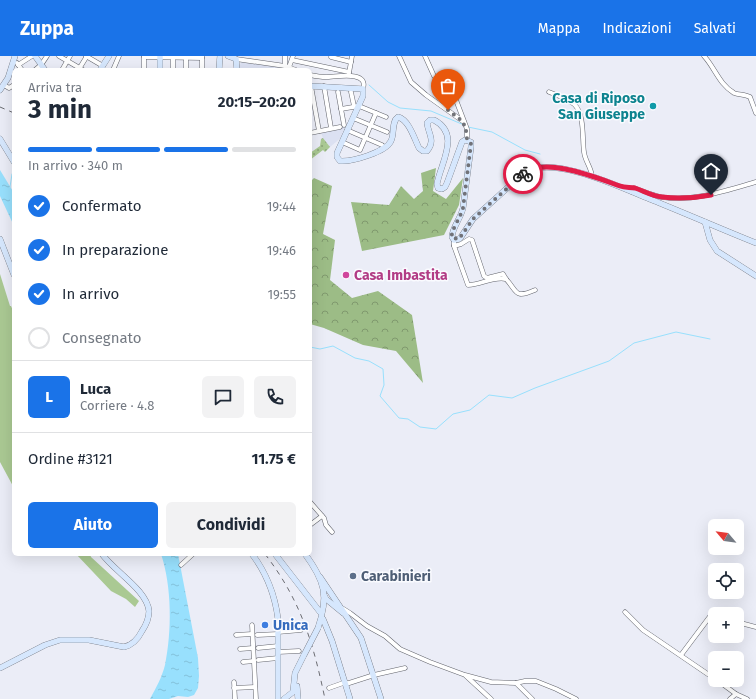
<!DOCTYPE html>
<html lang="it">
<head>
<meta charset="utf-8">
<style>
  :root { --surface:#fff; --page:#f2f2f3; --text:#1f2937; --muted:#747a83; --line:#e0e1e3; --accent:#1a73e8 }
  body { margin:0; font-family:"Fira Sans",sans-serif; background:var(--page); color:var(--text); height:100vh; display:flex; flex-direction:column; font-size:15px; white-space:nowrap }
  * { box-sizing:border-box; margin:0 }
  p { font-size:13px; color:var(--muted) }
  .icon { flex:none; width:22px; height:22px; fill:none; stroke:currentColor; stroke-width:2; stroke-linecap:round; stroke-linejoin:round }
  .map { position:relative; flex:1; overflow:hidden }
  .drawer { position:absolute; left:12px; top:12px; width:300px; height:488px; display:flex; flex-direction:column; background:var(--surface); border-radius:6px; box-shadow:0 4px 16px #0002 }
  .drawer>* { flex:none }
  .needle { width:26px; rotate:299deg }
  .controls { position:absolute; left:708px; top:463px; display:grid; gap:8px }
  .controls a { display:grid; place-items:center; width:36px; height:36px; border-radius:6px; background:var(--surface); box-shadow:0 4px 16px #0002; font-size:20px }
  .pin { position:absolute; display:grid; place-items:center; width:34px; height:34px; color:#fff; margin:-41px -17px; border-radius:50% 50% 50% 0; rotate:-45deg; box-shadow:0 0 4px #0007 }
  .pin .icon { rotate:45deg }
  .courier { position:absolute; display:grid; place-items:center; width:40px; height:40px; margin:-20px; border:3px solid #e11d48; border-radius:50%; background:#fff; color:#222; box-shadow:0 1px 5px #0007 }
  .head em { font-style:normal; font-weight:700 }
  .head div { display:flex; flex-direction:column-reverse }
  .head { display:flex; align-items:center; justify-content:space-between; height:68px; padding:0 16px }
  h1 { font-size:26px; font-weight:700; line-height:30px }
  .bar { display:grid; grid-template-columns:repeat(4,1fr); gap:6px 4px; align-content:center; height:48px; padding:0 16px }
  .bar i { height:5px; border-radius:3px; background:var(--line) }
  .bar .current { background:var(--accent) }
  .bar p { grid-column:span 4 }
  .line { display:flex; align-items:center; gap:10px; padding:0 16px; border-top:1px solid var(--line) }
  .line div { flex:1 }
  .round { display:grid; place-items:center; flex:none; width:42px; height:42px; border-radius:6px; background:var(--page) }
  ol { padding:0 16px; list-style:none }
  li { display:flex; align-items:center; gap:12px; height:44px }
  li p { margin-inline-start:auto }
  li .icon { padding:4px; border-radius:50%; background:var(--accent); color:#fff; stroke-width:4 }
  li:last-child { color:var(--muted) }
  li i { width:22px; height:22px; border:2px solid var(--line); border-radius:50% }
  .primary-button { display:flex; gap:8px; margin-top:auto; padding:8px 16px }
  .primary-button a { flex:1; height:46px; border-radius:6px; background:var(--accent); color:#fff; font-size:16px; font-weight:700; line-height:46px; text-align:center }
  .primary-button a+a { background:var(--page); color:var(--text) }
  header { display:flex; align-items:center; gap:24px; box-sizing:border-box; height:56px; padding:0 20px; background:var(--accent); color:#fff }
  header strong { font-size:19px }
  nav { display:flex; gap:22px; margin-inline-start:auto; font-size:14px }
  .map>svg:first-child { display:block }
  .built { fill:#dce1f2 }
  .grass { fill:#aac993 }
  .forest { fill:url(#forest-crowns) }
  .park { fill:url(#park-dots) }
  .water { fill:url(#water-ripples) }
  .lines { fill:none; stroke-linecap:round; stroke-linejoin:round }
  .stream { stroke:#98e0fd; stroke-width:1 }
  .street-casing { stroke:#63656d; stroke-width:5 }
  .secondary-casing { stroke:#63656d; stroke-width:6 }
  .street { stroke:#fff; stroke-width:4 }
  .secondary { stroke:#d6e7fd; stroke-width:5.5 }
  .rail { stroke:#6b6c72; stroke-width:1; stroke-dasharray:5 5; stroke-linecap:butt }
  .secondary-bridge-casing { stroke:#63656d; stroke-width:6; stroke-linecap:butt }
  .secondary-bridge { stroke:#d6e7fd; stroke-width:5.5 }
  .done { stroke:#717278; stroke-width:4; stroke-dasharray:0 7.2 }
  .route { stroke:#e11d48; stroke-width:5 }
  .culture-dot { fill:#0f9aa8; stroke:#fafbff; stroke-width:1.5 }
  .hotel-dot { fill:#d1479c; stroke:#fafbff; stroke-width:1.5 }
  .service-dot { fill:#5c6f8a; stroke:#fafbff; stroke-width:1.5 }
  .shop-dot { fill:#3f7fe0; stroke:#fafbff; stroke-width:1.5 }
  .labels { text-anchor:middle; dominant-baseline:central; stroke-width:3; stroke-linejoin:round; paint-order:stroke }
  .culture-label { font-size:14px; font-weight:bold; fill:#0d838f; stroke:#fafbff; text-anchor:end }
  .hotel-label { font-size:14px; font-weight:bold; fill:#b23c85; stroke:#fafbff; text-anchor:start }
  .service-label { font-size:14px; font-weight:bold; fill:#4e5e75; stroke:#fafbff; text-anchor:start }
  .shop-label { font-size:14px; font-weight:bold; fill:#366cbe; stroke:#fafbff; text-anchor:start }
</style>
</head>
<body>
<header>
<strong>Zuppa</strong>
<nav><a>Mappa</a><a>Indicazioni</a><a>Salvati</a></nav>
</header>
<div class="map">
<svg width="756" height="643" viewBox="0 0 756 643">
  <defs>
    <pattern id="forest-crowns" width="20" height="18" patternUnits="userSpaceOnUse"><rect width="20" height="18" fill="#9cbc86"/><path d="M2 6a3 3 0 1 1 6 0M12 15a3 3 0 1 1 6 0" fill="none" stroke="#80996e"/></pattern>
    <pattern id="park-dots" width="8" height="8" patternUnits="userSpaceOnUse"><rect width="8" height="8" fill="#aac993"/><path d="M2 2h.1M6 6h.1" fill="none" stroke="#8ba479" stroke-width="1.8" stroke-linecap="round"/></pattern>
    <pattern id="water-ripples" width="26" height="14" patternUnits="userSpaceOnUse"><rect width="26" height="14" fill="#98e0fd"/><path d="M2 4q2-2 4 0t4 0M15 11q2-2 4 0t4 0" fill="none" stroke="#83c0d9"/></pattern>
  </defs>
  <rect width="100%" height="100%" fill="#ebedf7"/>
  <g class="built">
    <polygon points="242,6 285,12 285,14 238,14 238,10"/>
    <polygon points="341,70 346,71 342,81 330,91 323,82 321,76 341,73"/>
  </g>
  <g class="grass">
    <polygon points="0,218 10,250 11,250 14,257 14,432 0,406"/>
    <polygon points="76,498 90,498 91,501 139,545 135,551 126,543 111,535"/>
  </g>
  <g class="forest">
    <polygon points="436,112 433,135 446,143 463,122 459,149 444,179 362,195 351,146 389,149 401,130 414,143 423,135 421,117"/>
    <polygon points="314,122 332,130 323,178 335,184 330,224 352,242 378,235 412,259 423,327 396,295 363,289 324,272 310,268 310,126"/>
  </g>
  <polygon class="park" points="323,82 330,91 325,96 323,94 310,104 310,97 320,90 321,83"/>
  <g class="water">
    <polygon points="0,114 14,137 14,170 0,140"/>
    <path d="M161,498h17l20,104 1,18 -1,12 -4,7 -6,2 -10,-1 -9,3h-19c6,-11 12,-22 15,-34 7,-34 7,-78 -4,-111z"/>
  </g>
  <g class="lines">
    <g class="stream">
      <polyline points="369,29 388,46 400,52 431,55 464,69"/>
      <polyline points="468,71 492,76 525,94 540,98"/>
      <polyline points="10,131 12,118 14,115"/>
      <polyline points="310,291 320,293 333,290 355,302 369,305 383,313 384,329 380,340 399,362 408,363 420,371 436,373 453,358 470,354 489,339 512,342 535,332 609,305 634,287 676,276 710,283"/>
    </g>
    <defs>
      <g id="street">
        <polyline points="59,0 83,14"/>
        <polyline points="86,0 103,10"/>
        <polyline points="399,0 411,26 426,39 464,66"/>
        <polyline points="425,0 434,20 456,44 467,73 467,83"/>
        <path d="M704,0c11,12 15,28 30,37 5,2 11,1 16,4l6,16"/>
        <polyline points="144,1 202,2"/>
        <polyline points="331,1 351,6"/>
        <polyline points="236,3 285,10 296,14"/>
        <polyline points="292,4 349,16"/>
        <polyline points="17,7 22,14"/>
        <polyline points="18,9 32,0"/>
        <polyline points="285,10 285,0"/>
        <polyline points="79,13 87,0"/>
        <polyline points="35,14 41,9 47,0"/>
        <polyline points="62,14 70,0"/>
        <polyline points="113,14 119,0"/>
        <polyline points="144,14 144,0"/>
        <polyline points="173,14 173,0"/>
        <polyline points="186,14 186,0"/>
        <polyline points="202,14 202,0"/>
        <polyline points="288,14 293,0"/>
        <polyline points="349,17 352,0"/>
        <path d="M310,19c5,1 11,2 16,2 10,0 43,-7 37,12"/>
        <polyline points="4,29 9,32 14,29"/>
        <polyline points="311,30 319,75"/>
        <polyline points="324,30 331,72"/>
        <polyline points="338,36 344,69"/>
        <polyline points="351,36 354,50"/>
        <path d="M549,36c8,3 18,7 25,12 11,10 8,35 10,48 1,9 7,15 8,24"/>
        <polyline points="341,53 359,50 386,61"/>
        <polyline points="353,62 387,76"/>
        <polyline points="347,74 382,89"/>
        <polyline points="310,77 340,71"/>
        <polyline points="342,86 360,94 376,57"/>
        <path d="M632,136l2,-4c9,3 18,7 27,9 33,5 64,-6 95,-15"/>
        <path d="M454,184v6l14,39c13,0 25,-9 38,-6 12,13 8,20 29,11"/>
        <polyline points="454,190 461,188 469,183 472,184 484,220 487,222 503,218 506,223"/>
        <polyline points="310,446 324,462 326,469 332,476"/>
        <polyline points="310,469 322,460"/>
        <polyline points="181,509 193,498"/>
        <polyline points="342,552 350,557 367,570 385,580 400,593 430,606 465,619 491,626 516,627 525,625 536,625 556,633 576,643"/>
        <polyline points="625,556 643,574 715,623"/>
        <polyline points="737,566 756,571"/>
        <polyline points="252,569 256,643"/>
        <polyline points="278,576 301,574"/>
        <polyline points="236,579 252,578"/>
        <polyline points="257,579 278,578"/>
        <polyline points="258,592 278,590"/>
        <polyline points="240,593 253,592"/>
        <polyline points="278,596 299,595"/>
        <polyline points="681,599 711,559 717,558"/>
        <polyline points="258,604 278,602"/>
        <polyline points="243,606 254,605"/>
        <polyline points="466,620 491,643"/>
        <polyline points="717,624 736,638 747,643"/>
        <polyline points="234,626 235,643"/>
        <polyline points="516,627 532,643"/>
        <polyline points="346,628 374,619 405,612"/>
        <polyline points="234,632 255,631"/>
        <polyline points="329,632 346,626"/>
        <polyline points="730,643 736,638"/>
      </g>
      <g id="secondary">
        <polyline points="35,0 45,14"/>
        <polyline points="228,0 236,3 237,14"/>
        <polyline points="100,14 109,0"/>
        <polyline points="160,14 160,0"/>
        <polyline points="219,14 220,0"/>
        <path d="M310,30l53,3v7l-26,57v4l3,4c12,1 46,-9 51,-20 4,-8 0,-19 7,-24 11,3 16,21 21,31l4,3h4c9,-10 1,-18 0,-28l3,-3h4c27,14 7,42 3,64l1,4 4,1 3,-2 2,-4 15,-41 3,-2 6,2v5l-8,61c-2,10 -11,20 -11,29l2,3 5,-1 2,-2 12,-18 52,-47c30,-17 97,16 127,28 35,14 69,29 104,43"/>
        <polyline points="0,34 8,22 15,0"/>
        <polyline points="0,83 14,106"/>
        <polyline points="705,166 710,184 717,195 756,220"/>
        <polyline points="0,183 14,219"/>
        <path d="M252,498c15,20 23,41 26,65v80"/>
        <polyline points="275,498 320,556"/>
        <path d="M305,498c20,27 24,42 13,74"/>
        <polyline points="320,521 361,582 381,643"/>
        <polyline points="324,539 326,543 343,557"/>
        <polyline points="323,563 332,585 350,643"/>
        <path d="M0,612l45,-23 15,-5h29l35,7c9,-2 14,-8 18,-16 4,-6 7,-13 7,-20 -2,-21 -35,-40 -47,-57"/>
        <polyline points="297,630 298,643"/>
        <polyline points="284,643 293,636 295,617 304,599"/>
      </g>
    </defs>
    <use href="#street" class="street-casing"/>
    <use href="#secondary" class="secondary-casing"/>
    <use href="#street" class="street"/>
    <use href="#secondary" class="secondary"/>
    <g class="rail">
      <polyline points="0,51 14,57"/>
      <path d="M265,498c36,47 48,88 60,145"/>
    </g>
    <defs>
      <polyline id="secondary-bridge" points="304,599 318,572"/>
    </defs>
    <use href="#secondary-bridge" class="secondary-bridge-casing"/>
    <use href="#secondary-bridge" class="secondary-bridge"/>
  </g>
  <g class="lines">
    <path class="done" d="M448,54c14,11 18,11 19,30l3,2 1,2 -8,64c-2,9 -13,23 -11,30l7,1 14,-20 50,-45"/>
    <path class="route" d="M523,118c21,-18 74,4 97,12 5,2 10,1 15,2 9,3 17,8 27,9 16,2 33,1 49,-2"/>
  </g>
  <circle class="culture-dot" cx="653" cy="50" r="4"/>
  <circle class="hotel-dot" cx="346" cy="219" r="4"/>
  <circle class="service-dot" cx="353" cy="520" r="4"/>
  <circle class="shop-dot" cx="265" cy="569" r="4"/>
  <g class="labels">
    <g class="culture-label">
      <text x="645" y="42">Casa di Riposo<tspan x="645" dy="16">San Giuseppe</tspan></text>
    </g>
    <g class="hotel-label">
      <text x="354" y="219">Casa Imbastita</text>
    </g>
    <g class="service-label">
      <text x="361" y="520">Carabinieri</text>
    </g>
    <g class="shop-label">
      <text x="273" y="569">Unica</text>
    </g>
  </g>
</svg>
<div class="controls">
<a><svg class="needle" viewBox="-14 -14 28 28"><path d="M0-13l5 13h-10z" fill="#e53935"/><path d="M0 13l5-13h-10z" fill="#747a83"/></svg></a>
<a><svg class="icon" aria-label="locate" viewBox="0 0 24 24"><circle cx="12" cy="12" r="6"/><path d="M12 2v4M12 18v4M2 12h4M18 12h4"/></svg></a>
<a>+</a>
<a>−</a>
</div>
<div class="pin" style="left:448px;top:54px;background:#ea580c"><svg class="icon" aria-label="bag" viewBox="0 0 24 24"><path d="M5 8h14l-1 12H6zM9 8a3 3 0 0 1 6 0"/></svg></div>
<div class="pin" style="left:711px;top:139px;background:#1f2937"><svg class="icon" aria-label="home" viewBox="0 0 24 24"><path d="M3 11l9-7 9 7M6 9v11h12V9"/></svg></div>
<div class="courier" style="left:523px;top:118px"><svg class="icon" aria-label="bike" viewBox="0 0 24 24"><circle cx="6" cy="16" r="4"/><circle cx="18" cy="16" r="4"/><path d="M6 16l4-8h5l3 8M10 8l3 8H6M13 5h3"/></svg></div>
<section class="drawer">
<div class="head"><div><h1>3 min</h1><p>Arriva tra</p></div><em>20:15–20:20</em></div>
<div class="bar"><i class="current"></i><i class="current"></i><i class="current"></i><i></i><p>In arrivo · 340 m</p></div>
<ol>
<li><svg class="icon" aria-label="check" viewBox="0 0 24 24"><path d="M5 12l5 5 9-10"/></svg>Confermato<p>19:44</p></li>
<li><svg class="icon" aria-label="check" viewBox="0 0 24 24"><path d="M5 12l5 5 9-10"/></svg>In preparazione<p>19:46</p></li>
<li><svg class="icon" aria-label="check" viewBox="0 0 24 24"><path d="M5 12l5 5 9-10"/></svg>In arrivo<p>19:55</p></li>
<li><i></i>Consegnato</li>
</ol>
<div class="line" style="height:72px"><b class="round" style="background:var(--accent);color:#fff">L</b><div><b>Luca</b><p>Corriere · 4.8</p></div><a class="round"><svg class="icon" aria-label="chat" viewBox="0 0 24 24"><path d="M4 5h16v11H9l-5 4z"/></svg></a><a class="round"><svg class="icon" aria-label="phone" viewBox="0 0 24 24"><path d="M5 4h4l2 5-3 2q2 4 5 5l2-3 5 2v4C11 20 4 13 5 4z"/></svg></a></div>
<div class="line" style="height:52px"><div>Ordine #3121</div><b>11.75 €</b></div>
<div class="primary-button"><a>Aiuto</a><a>Condividi</a></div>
</section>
</div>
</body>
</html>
